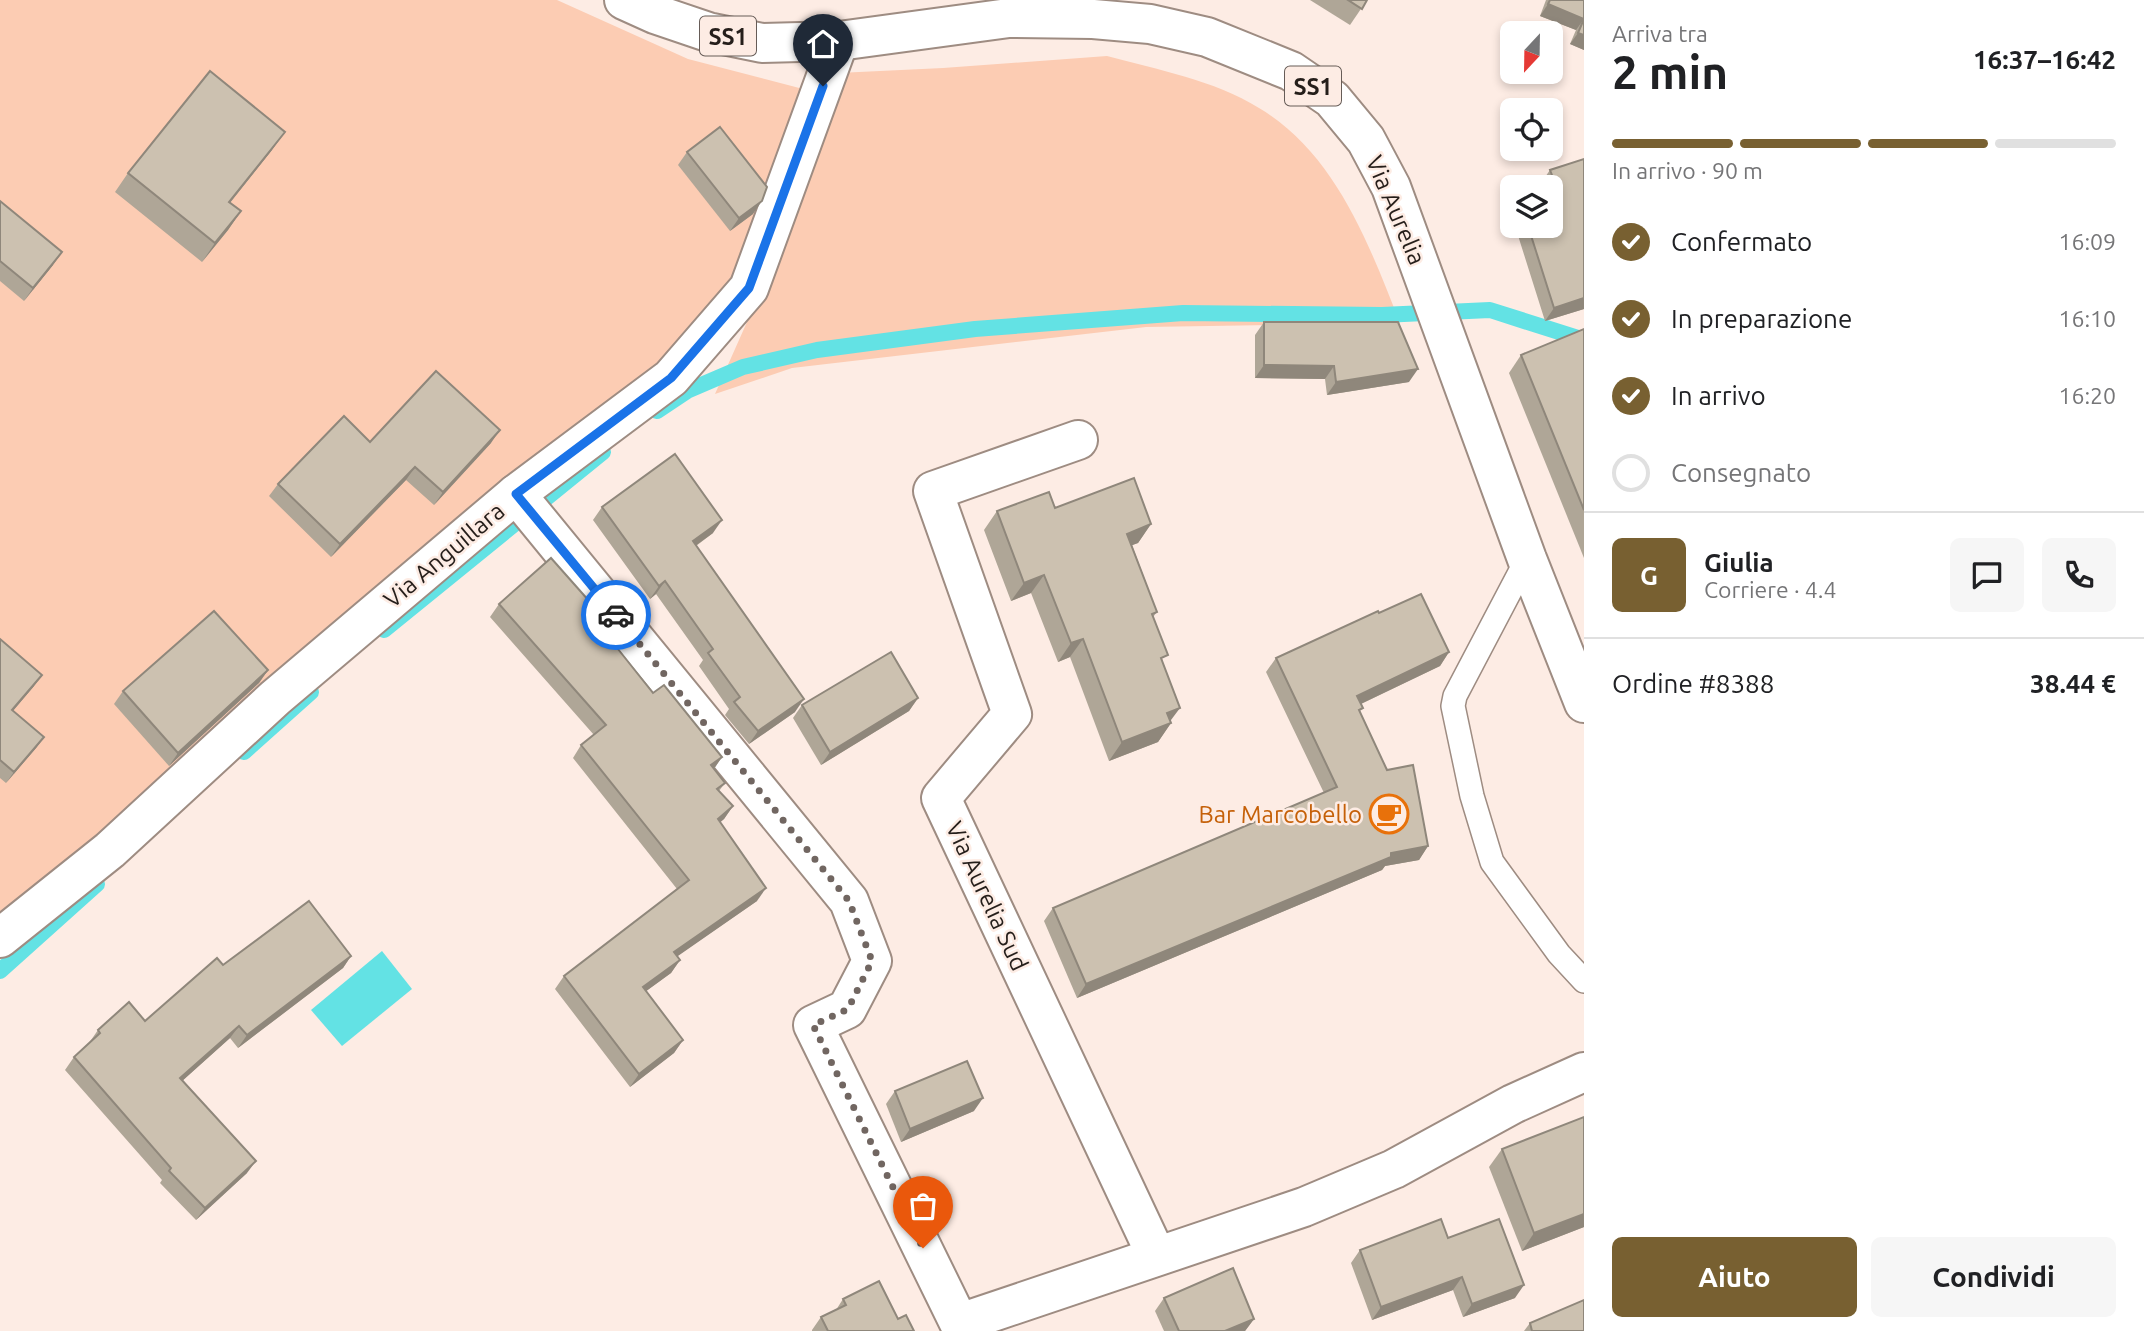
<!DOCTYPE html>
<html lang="it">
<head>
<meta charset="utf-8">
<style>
  :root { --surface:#fff; --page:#f6f6f6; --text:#202124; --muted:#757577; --line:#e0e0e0; --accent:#786031 }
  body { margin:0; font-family:Ubuntu,sans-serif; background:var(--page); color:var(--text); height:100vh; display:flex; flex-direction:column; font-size:26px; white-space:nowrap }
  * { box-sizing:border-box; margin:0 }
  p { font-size:23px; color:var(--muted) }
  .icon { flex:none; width:38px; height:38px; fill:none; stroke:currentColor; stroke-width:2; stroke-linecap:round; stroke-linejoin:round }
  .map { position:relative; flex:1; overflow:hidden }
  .side { display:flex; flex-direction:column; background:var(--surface); width:560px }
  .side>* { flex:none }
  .needle { width:46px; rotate:202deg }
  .tools { position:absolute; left:1500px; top:21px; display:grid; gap:14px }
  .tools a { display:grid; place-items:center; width:63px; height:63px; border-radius:10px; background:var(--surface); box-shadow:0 4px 10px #0003; font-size:35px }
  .pin { position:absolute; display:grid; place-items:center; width:60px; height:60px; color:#fff; margin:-72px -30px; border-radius:50% 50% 50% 0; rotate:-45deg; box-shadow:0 0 7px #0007 }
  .pin .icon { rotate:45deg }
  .courier { position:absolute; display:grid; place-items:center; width:70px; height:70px; margin:-35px; border:5px solid #1a73e8; border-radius:50%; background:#fff; color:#222; box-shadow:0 2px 9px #0007 }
  .head em { font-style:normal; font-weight:600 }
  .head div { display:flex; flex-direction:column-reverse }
  .head { display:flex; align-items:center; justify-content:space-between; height:119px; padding:0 28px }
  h1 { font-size:46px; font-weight:600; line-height:52px }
  .bar { display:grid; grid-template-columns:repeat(4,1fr); gap:10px 7px; align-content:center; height:84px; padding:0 28px }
  .bar i { height:9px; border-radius:5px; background:var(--line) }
  .bar .current { background:var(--accent) }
  .bar p { grid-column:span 4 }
  .line { display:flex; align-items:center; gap:18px; padding:0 28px; border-top:2px solid var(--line) }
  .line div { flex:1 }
  .round { display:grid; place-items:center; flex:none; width:74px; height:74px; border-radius:10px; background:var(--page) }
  ol { padding:0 28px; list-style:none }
  li { display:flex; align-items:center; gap:21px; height:77px }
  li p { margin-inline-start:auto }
  li .icon { padding:7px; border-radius:50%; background:var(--accent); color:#fff; stroke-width:4 }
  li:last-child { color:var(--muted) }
  li i { width:38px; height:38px; border:4px solid var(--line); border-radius:50% }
  .primary-button { display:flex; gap:14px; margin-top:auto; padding:14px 28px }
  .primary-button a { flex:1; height:80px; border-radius:10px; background:var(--accent); color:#fff; font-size:28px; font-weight:600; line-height:80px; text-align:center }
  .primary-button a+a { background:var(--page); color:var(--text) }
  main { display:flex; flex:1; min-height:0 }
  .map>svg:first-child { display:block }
  .green { fill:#fcccb3 }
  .water { fill:#63e2e4 }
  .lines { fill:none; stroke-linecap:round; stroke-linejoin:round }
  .stream { stroke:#63e2e4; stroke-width:16 }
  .lane-casing { stroke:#9e8c82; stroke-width:26 }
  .street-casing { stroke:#9e8c82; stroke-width:42 }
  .primary-casing { stroke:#9e8c82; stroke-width:42 }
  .lane { stroke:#fff; stroke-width:23 }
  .street { stroke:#fff; stroke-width:38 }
  .primary { stroke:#fff; stroke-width:38 }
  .wall { fill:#afa697 }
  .shaded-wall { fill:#8f877b }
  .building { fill:#ccc1b0; stroke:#8f877b; stroke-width:2 }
  .done { stroke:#716661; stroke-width:7; stroke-dasharray:0 12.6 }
  .route { stroke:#1a73e8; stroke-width:9 }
  .labels { text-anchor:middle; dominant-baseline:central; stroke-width:5; stroke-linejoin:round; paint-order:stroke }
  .shield { fill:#fdece4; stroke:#665c57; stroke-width:2 }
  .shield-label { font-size:23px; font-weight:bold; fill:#251e1a }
  .street-label { font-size:24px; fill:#251e1a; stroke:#fdece4 }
  .food-label { font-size:24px; fill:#c56008; stroke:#fdece4; text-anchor:end }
</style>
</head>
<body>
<main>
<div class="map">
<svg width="1584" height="1331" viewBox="0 0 1584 1331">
  <rect width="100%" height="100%" fill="#fdece4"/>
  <g class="green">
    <polygon points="0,0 557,0 688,59 807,90 748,266 694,339 0,922"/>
    <path d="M1107,56c51,14 107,24 152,52 76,45 110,136 141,215l-254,4 -354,41 -77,26 56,-126 67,-195 105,-5z"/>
  </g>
  <polygon class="water" points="382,951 412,989 342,1046 311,1010"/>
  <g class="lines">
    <g class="stream">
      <polyline points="657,411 687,391 743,367 817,350 975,329 1183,313 1382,315 1490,310 1584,340"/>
      <polyline points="384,630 603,452"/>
      <polyline points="244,752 311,692"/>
      <polyline points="0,971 97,884"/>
    </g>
    <defs>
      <polyline id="lane" points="1527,559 1455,696 1453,706 1472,796 1492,862 1559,954 1584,981"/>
      <g id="street">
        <polyline points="1078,440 933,491 1012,714 941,798 1156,1255"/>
        <polyline points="516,494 849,901 872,961 847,1009 813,1025 963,1331"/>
        <polyline points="0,938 110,850 275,698 516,494 671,378 749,288 839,41"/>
        <polyline points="960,1323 1304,1207 1394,1169 1513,1104 1584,1072"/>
      </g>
      <polyline id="primary" points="624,0 655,14 708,32 762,43 839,41 1009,18 1093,19 1150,24 1207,37 1291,71 1332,99 1366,140 1391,187 1527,559 1584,703"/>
    </defs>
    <use href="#lane" class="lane-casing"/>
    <use href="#street" class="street-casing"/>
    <use href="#primary" class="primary-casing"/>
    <use href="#lane" class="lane"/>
    <use href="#street" class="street"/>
    <use href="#primary" class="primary"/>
  </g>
  <g class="wall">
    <polygon points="1310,0 1367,0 1350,25"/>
    <polygon points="1546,0 1584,0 1584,50 1570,44 1576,30 1540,16"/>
    <polygon points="272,150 230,203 241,211 228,230 202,262 115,192 128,173"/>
    <polygon points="687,152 753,214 730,231 678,165"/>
    <polygon points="1584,159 1584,309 1545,321 1515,226 1550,226 1550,187 1543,187 1541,183 1550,170"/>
    <polygon points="0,201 53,265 24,301 0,281"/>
    <polygon points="1264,322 1409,382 1327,395 1325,379 1255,378 1255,335"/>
    <polygon points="1584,329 1584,558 1509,373 1521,355"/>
    <polygon points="370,442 491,443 434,505 406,480 331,557 269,496 278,484"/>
    <polygon points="602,507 713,533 696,546 795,712 749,744 725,715 729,709 699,666 703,660 656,594 650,599 593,520"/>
    <polygon points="1055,508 1151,524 1138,543 1132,545 1157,612 1153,617 1163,663 1171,723 1158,742 1109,761 1070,657 1058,662 1031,593 1011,601 984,530 997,511"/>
    <polygon points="499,604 608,636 653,693 722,757 714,769 725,783 719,791 733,806 724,819 720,822 757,901 677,956 680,960 671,973 646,991 683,1040 674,1053 630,1087 555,989 564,976 677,889 573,758 581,745 594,735 490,617"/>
    <polygon points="1379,613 1449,652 1440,666 1361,704 1360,712 1387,770 1428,846 1419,860 1385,866 1382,870 1077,998 1044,921 1053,908 1324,793 1266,672 1276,658"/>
    <polygon points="0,639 34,686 13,711 44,737 36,748 6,783 0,778"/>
    <polygon points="268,670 259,683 169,766 114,704 123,691"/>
    <polygon points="918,698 909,711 821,765 793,718 802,705"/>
    <polygon points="351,956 343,968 238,1048 230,1038 182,1081 247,1173 196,1220 160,1183 162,1180 65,1070 74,1057 89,1043 98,1030 145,1021 223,965"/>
    <polygon points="895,1091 974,1111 901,1142 886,1104"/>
    <polygon points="1502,1149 1584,1227 1522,1251 1489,1167"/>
    <polygon points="1448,1238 1515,1298 1463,1317 1453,1290 1372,1320 1351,1263 1360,1250"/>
    <polygon points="1164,1298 1254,1319 1245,1331 1164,1331 1155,1311"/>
    <polygon points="843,1299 898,1319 914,1331 812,1331 812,1330 821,1317 836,1310"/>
    <polygon points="1530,1323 1532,1331 1524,1331"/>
  </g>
  <g class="shaded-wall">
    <polygon points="1548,4 1584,19 1576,30 1540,16"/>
    <polygon points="1578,33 1584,35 1584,50 1570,44"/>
    <polygon points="285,132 272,150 216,220 229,202"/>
    <polygon points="762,201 753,214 730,231 739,218"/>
    <polygon points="241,211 228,230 202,262 215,243"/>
    <polygon points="62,252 53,265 24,301 33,288"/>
    <polygon points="1584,298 1584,309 1545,321 1554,308"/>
    <polygon points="1264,365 1334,366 1325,379 1255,378"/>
    <polygon points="1418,369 1409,382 1327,395 1336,382"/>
    <polygon points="500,430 491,443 434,505 443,492"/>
    <polygon points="415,467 406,480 331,557 340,544"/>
    <polygon points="722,520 713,533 684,554 693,541"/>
    <polygon points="1151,524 1138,543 1114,552 1127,534"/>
    <polygon points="1044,575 1031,593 1011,601 1024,583"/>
    <polygon points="665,581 656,594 650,599 659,586"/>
    <polygon points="1083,639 1070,657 1058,662 1071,643"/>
    <polygon points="1449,652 1440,666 1348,710 1357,696"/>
    <polygon points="268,670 259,683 169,766 178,753"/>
    <polygon points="42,675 34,686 4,721 12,710"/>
    <polygon points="918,698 909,711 821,765 830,752"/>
    <polygon points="804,699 795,712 749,744 758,731"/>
    <polygon points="1180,708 1168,724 1171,723 1158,742 1109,761 1122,742 1167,713"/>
    <polygon points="44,737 36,748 6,783 14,772"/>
    <polygon points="722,757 713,770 711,765"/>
    <polygon points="733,806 724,819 709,832 718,819"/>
    <polygon points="1428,846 1419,860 1385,866 1382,870 1077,998 1086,984 1391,853"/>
    <polygon points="766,888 757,901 665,965 674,952"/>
    <polygon points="351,956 343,968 238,1048 247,1035"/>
    <polygon points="680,960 671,973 634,1000 643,987"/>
    <polygon points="239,1026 230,1038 171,1091 180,1078"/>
    <polygon points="683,1040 674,1053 630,1087 639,1074"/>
    <polygon points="983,1098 974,1111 901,1142 910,1129"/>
    <polygon points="256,1161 247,1173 196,1220 205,1208"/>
    <polygon points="1584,1214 1584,1227 1522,1251 1534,1233"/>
    <polygon points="1462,1277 1453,1290 1372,1320 1381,1307"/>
    <polygon points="1524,1285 1515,1298 1463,1317 1472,1304"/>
    <polygon points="1254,1319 1245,1331 1225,1331"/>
  </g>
  <g class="building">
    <polygon points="1348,0 1367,0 1362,9"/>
    <polygon points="1550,0 1584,0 1584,35 1578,33 1584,19 1548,4"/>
    <polygon points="210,71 285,132 229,202 241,211 215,243 128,173"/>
    <polygon points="720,127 767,187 762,201 739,218 687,152"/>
    <polygon points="1584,159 1584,298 1554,308 1528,226 1550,226 1550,190 1557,188 1550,170"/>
    <polygon points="0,201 62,252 33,288 0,261"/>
    <polygon points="1264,322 1398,322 1418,369 1336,382 1334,366 1264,365"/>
    <polygon points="1584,329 1584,510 1521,355"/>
    <polygon points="436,371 500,430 443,492 415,467 340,544 278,484 344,416 370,442"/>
    <polygon points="675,454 722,520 693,541 804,699 758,731 734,702 740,697 708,653 713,649 665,581 659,586 602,507"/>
    <polygon points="1134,478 1151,524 1127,534 1157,612 1152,614 1168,655 1161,658 1180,708 1167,713 1171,723 1122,742 1083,639 1071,643 1044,575 1024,583 997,511 1049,492 1055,508"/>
    <polygon points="551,558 613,628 606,634 653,693 664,685 722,757 711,765 725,783 717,789 733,806 718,819 766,888 674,952 680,960 643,987 683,1040 639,1074 564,976 689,880 581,745 606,725 499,604"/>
    <polygon points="1421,594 1449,652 1357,696 1363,708 1359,710 1387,770 1413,765 1428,846 1391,853 1391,857 1086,984 1053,908 1337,787 1276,658 1378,611 1379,613"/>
    <polygon points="214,611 268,670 178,753 123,691"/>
    <polygon points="0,639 42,675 12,710 44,737 14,772 0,760"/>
    <polygon points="891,652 918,698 830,752 802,705"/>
    <polygon points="309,901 351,956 247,1035 239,1026 180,1078 256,1161 205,1208 169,1171 171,1168 74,1057 100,1033 98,1030 129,1002 145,1021 217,958 223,965"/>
    <polygon points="967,1061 983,1098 910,1129 895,1091"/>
    <polygon points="1584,1117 1584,1214 1534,1233 1502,1149"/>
    <polygon points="1441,1219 1448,1238 1499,1219 1524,1285 1472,1304 1462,1277 1381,1307 1360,1250"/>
    <polygon points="1233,1268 1254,1319 1225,1331 1179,1331 1164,1298"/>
    <polygon points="879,1281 898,1319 906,1315 914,1331 828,1331 821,1317 846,1305 843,1299"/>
    <polygon points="1584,1300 1584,1331 1532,1331 1530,1323"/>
  </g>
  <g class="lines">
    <polyline class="done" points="616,615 849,901 872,961 848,1009 813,1025 923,1248"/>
    <polyline class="route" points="616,615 516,494 671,378 749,288 823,86"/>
  </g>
  <defs>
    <symbol id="cafe-ring" viewBox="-11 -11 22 22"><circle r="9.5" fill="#fdece4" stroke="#e8710a" stroke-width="1.5"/><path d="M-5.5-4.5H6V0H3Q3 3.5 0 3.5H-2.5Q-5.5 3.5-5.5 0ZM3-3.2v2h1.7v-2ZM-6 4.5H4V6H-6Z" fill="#e8710a"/></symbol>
  </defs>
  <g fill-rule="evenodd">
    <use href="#cafe-ring" x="1367" y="792" width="44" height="44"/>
  </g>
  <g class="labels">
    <g class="shield">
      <rect x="700" y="16.5" width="56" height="39" rx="5"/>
      <rect x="1285" y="66.5" width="56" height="39" rx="5"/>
    </g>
    <g class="shield-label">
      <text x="728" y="36">SS1</text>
      <text x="1313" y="86">SS1</text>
    </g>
    <g class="street-label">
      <text transform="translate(1396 210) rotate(67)">Via Aurelia</text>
      <text transform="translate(444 555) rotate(-40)">Via Anguillara</text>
      <text transform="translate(987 896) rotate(65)">Via Aurelia Sud</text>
    </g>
    <g class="food-label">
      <text x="1362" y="814">Bar Marcobello</text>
    </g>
  </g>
</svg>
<div class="tools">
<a><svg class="needle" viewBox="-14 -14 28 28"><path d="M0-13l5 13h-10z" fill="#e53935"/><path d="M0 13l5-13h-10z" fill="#757577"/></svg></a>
<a><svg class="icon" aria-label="locate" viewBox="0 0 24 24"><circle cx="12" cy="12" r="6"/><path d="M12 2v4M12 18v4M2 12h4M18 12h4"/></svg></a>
<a><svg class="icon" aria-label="layers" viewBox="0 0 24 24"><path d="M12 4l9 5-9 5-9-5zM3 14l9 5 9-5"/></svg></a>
</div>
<div class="pin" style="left:923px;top:1248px;background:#ea580c"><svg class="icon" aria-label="bag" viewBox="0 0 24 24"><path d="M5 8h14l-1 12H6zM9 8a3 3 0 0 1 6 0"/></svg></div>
<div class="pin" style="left:823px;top:86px;background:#1f2937"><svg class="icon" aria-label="home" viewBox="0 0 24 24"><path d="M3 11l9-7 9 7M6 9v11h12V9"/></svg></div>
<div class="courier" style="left:616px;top:615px"><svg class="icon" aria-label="car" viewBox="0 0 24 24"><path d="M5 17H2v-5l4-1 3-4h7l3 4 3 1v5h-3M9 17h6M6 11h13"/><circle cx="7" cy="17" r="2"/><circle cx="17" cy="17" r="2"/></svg></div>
</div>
<section class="side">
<div class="head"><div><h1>2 min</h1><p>Arriva tra</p></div><em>16:37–16:42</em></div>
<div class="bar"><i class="current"></i><i class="current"></i><i class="current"></i><i></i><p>In arrivo · 90 m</p></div>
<ol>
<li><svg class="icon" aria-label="check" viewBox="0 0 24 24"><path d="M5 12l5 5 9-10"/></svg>Confermato<p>16:09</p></li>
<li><svg class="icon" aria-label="check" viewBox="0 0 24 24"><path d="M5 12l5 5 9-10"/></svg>In preparazione<p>16:10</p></li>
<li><svg class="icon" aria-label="check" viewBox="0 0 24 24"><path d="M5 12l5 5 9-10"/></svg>In arrivo<p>16:20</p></li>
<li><i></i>Consegnato</li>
</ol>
<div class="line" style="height:126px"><b class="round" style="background:var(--accent);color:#fff">G</b><div><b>Giulia</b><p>Corriere · 4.4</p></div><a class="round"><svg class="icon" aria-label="chat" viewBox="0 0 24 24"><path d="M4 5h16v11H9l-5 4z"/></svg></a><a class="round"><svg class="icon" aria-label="phone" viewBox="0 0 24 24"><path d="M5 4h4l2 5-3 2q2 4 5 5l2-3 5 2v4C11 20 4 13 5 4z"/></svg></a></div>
<div class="line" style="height:91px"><div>Ordine #8388</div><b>38.44 €</b></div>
<div class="primary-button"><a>Aiuto</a><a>Condividi</a></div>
</section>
</main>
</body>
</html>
